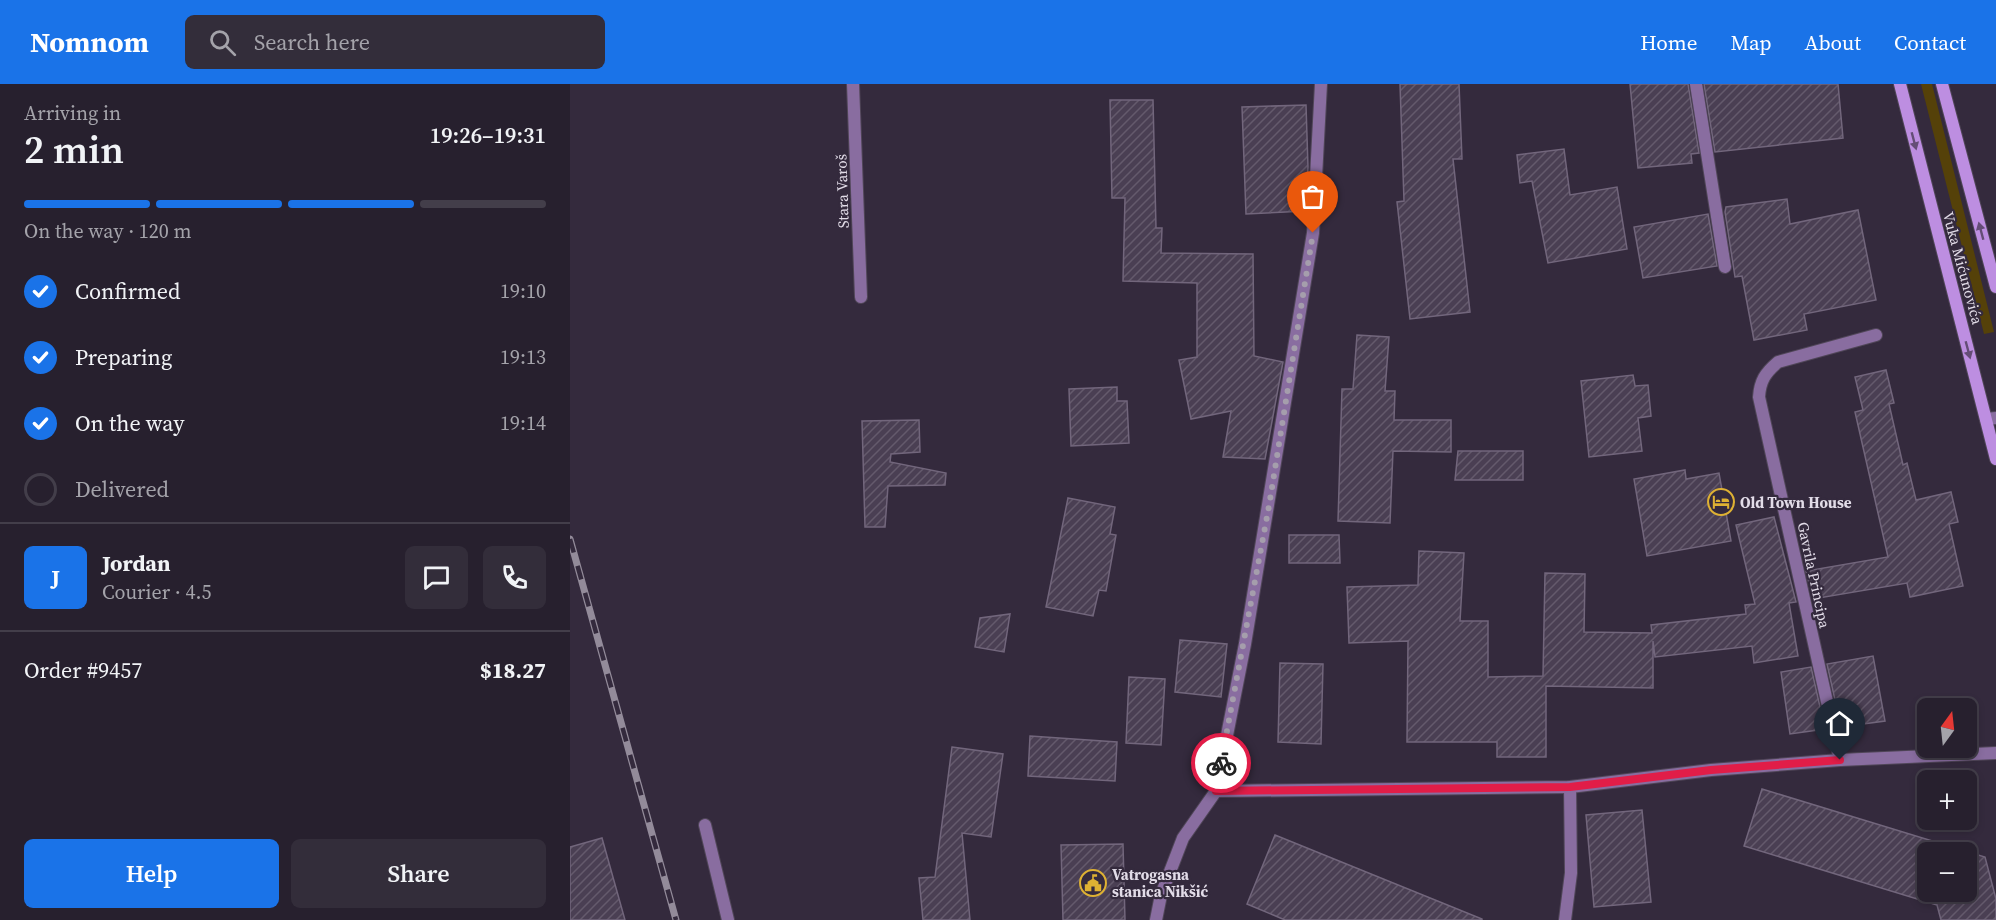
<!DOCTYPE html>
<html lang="en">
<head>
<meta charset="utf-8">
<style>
  :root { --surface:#27202e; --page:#332d3a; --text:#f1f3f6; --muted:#a4a3aa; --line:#433e4a; --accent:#1a73e8 }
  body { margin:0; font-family:"Source Serif 4",serif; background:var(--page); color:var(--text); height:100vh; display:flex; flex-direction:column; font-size:22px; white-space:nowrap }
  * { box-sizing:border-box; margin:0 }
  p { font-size:20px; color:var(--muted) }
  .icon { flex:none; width:33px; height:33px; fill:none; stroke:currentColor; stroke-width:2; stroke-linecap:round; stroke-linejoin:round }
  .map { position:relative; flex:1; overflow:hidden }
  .side { display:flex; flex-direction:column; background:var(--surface); width:570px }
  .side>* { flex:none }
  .needle { width:39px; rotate:15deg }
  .buttons { position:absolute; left:1347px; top:614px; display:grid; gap:12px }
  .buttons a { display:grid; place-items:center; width:60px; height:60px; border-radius:9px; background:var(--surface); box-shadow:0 3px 9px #0003,0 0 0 2px var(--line); font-size:30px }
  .pin { position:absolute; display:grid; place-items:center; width:51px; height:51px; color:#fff; margin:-62px -26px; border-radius:50% 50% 50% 0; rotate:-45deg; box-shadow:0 0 6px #0007 }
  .pin .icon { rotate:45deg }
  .courier { position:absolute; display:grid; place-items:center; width:60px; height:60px; margin:-30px; border:4px solid #e11d48; border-radius:50%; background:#fff; color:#222; box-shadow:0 2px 8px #0007 }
  .overview em { font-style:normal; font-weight:600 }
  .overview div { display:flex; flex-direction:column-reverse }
  .overview { display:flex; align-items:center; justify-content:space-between; height:102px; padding:0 24px }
  h1 { font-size:39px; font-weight:600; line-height:45px }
  .bar { display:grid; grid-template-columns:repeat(4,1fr); gap:9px 6px; align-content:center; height:72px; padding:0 24px }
  .bar i { height:8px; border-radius:4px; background:var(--line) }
  .bar .selected { background:var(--accent) }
  .bar p { grid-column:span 4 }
  .line { display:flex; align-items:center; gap:15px; padding:0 24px; border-top:2px solid var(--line) }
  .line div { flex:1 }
  .round { display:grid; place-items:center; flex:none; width:63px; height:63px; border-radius:9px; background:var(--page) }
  ol { padding:0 24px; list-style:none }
  li { display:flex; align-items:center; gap:18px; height:66px }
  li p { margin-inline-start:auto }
  li .icon { padding:6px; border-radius:50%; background:var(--accent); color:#fff; stroke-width:4 }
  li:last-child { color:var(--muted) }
  li i { width:33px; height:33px; border:3px solid var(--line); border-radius:50% }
  .cta { display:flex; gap:12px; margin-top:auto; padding:12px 24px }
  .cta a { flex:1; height:69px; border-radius:9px; background:var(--accent); color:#fff; font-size:24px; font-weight:600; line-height:69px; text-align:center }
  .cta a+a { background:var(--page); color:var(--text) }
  header { display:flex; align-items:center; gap:36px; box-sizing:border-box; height:84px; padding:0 30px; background:var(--accent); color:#fff }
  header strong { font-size:28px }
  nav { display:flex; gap:33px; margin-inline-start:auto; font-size:21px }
  .search { width:420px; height:54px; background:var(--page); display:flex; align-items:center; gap:15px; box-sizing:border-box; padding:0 21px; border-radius:9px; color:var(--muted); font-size:22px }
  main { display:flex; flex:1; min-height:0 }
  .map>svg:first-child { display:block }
  .grass { fill:#554109 }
  .building { fill:url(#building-hatch); stroke:#72667c; stroke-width:1.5; fill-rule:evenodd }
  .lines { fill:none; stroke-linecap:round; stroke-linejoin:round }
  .lane-casing { stroke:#504658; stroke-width:14 }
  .street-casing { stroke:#504658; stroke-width:14 }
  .secondary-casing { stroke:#504658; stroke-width:14 }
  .lane { stroke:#896da0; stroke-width:12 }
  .street { stroke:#896da0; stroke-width:12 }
  .secondary { stroke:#bd8ee1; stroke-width:12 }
  .rail-casing { stroke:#938b9a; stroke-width:7 }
  .rail { stroke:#342a3d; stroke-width:4.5; stroke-dasharray:14; stroke-linecap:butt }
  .oneway { fill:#644d76 }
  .done { stroke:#a59eac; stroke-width:6; stroke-dasharray:0 10.8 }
  .route { stroke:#e11d48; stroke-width:8 }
  .labels { text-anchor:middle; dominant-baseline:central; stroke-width:4.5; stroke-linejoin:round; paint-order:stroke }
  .street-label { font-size:15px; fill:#e2dce8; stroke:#342a3d }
  .poi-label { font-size:15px; font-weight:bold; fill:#e2dce8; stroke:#342a3d; text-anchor:start }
</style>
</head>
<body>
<header>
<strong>Nomnom</strong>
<div class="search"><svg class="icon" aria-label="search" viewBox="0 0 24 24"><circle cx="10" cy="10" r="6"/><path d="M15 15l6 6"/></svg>Search here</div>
<nav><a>Home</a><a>Map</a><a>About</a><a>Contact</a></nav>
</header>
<main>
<section class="side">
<div class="overview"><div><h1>2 min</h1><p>Arriving in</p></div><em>19:26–19:31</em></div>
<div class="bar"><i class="selected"></i><i class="selected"></i><i class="selected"></i><i></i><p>On the way · 120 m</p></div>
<ol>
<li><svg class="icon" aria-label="check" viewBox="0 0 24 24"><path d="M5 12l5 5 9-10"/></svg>Confirmed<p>19:10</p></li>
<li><svg class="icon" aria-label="check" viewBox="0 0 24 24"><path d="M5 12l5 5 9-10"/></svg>Preparing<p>19:13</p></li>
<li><svg class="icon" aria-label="check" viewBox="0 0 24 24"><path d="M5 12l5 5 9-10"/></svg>On the way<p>19:14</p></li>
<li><i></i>Delivered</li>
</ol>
<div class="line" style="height:108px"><b class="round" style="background:var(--accent);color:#fff">J</b><div><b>Jordan</b><p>Courier · 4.5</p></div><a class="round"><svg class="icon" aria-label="chat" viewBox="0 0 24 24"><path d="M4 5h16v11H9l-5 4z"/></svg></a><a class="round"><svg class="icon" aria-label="phone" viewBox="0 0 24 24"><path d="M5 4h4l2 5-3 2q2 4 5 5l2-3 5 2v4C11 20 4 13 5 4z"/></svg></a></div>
<div class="line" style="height:78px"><div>Order #9457</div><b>$18.27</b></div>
<div class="cta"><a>Help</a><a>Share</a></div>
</section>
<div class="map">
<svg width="1426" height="836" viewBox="0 0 1426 836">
  <defs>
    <pattern id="building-hatch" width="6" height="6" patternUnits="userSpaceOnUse" patternTransform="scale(1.5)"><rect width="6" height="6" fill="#4a3f53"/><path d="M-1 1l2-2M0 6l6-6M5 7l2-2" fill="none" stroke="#645a6c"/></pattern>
  </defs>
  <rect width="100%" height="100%" fill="#342a3d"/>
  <polygon class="grass" points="1351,0 1362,0 1424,248 1414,250"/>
  <g class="building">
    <polygon points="830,0 889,0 892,75 883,75 900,228 840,235 827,118 834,117"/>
    <polygon points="1060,0 1118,0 1129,69 1121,70 1122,79 1068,84"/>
    <polygon points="1134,0 1268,0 1273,54 1145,68"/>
    <polygon points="540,16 583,16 586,144 592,144 591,169 683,170 684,272 713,278 695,375 653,373 661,327 621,335 609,276 627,273 627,199 553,197 555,114 542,114"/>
    <polygon points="736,21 738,83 736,127 676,130 672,23"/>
    <polygon points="994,65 1000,111 1047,103 1057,165 978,179 962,97 950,99 947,71"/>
    <polygon points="1217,115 1220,140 1288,126 1306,216 1234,230 1237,246 1184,256 1172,192 1165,193 1155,128 1156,123"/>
    <polygon points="1138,130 1147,182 1073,194 1064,143"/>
    <polygon points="787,251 819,253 815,307 825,307 824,336 881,336 881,368 823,367 820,439 768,437 772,305 783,305"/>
    <polygon points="1316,286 1324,319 1319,320 1333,381 1337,379 1346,416 1381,408 1388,438 1379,440 1393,502 1340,513 1337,499 1243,515 1236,487 1318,473 1285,328 1293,326 1285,293"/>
    <polygon points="1063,291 1065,302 1078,301 1081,332 1068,334 1072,367 1019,373 1011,297"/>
    <polygon points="547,303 547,317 557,317 559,359 501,362 499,305"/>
    <polygon points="349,336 350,368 321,370 320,378 376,389 375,401 318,402 315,443 295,443 292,337"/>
    <polygon points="888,367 953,367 953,396 885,396"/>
    <polygon points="1115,386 1116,395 1149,389 1161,457 1077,472 1064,395"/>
    <polygon points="498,414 545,423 540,450 546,451 536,507 529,506 523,532 476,523"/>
    <polygon points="1204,433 1226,518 1219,519 1228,572 1184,579 1182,562 1085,573 1083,557 1083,604 976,602 976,673 927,673 927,658 837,658 838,557 779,559 777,503 848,501 849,467 894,469 890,537 918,537 918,593 973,592 975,489 1015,490 1014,548 1082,549 1081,541 1176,530 1175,521 1185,520 1166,441"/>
    <polygon points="719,451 769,451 770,479 719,479"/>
    <polygon points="440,530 434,568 405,563 410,534"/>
    <polygon points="610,556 657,560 651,613 605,608"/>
    <polygon points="1303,572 1315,637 1271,643 1257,580"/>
    <polygon points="710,579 753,580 751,660 708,658"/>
    <polygon points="1241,583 1255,645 1220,650 1211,588"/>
    <polygon points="559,593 595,595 591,661 556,659"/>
    <polygon points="460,652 547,658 545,697 458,692"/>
    <polygon points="382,663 433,670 421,753 392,749 400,836 353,836 349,794 365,793"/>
    <path d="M1192,705l223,68 11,42v21h-55l-4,-15 -193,-59zM1358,768h38v39h-38z"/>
    <polygon points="1072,726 1081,818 1024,823 1016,731"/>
    <polygon points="705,751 912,835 912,836 715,836 677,820"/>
    <polygon points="32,754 55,836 0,836 0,763"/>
    <polygon points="553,760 555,836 493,836 491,761"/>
  </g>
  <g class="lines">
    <defs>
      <polyline id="lane" points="135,741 158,836"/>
      <g id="street">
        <polyline points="283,0 291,213"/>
        <polyline points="1126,0 1155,183"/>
        <polyline points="1416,335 1426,334"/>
        <path d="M1270,676l-81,-363c1,-16 6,-24 19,-35l98,-27"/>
        <polyline points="646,707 1000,703 1141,686 1270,676 1426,669"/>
        <polyline points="586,836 591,811 613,754 646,707 675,560 743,149 751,0"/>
        <polyline points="995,836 1001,789 1000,703"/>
      </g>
      <g id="secondary">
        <polyline points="1330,0 1426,375"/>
        <polyline points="1372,0 1426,203"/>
      </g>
    </defs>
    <use href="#lane" class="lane-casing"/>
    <use href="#street" class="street-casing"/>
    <use href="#secondary" class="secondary-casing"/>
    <use href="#lane" class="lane"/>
    <use href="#street" class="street"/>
    <use href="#secondary" class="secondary"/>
    <defs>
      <polyline id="rail" points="0,455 106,836"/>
    </defs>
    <use href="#rail" class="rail-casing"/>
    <use href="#rail" class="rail"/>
  </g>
  <defs><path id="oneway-solid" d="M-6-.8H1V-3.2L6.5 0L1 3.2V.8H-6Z" transform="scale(1.5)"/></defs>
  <g class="oneway">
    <use href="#oneway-solid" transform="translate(1344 57) rotate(75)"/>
    <use href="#oneway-solid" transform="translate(1411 147) rotate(-105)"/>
    <use href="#oneway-solid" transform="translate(1398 266) rotate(75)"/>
  </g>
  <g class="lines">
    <polyline class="done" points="651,679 699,422 743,149"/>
    <polyline class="route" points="651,679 646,707 1000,703 1141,686 1270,676"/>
  </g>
  <defs>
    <symbol id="hotel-ring" viewBox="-11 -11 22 22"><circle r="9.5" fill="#342a3d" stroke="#deb133" stroke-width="1.5"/><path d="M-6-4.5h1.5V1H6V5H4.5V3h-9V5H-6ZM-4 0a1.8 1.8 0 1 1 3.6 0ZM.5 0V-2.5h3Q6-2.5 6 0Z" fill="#deb133"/></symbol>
    <symbol id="civic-ring" viewBox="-11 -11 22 22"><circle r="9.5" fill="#342a3d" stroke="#deb133" stroke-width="1.5"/><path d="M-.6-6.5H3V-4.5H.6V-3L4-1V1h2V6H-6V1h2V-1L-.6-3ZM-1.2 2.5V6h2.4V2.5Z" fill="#deb133"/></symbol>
  </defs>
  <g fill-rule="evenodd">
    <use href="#hotel-ring" x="1136" y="403" width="30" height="30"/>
    <use href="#civic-ring" x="508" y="784" width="30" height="30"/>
  </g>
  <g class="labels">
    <g class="street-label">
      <text transform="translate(272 107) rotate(-92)">Stara Varoš</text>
      <text transform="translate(1393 184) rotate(75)">Vuka Mićunovića</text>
      <text transform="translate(1244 491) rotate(78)">Gavrila Principa</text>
    </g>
    <g class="poi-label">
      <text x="1170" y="418">Old Town House</text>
      <text x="542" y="790">Vatrogasna<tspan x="542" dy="17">stanica Nikšić</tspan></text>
    </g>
  </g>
</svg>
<div class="buttons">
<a><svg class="needle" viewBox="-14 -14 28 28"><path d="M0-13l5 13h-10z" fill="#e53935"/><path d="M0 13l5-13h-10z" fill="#a4a3aa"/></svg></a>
<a>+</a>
<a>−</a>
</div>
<div class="pin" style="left:743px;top:149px;background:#ea580c"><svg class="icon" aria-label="bag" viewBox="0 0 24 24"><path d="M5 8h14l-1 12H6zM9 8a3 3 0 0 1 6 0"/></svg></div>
<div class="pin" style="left:1270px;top:676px;background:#1f2937"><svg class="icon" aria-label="home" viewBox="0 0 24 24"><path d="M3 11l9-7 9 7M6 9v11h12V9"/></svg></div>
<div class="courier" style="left:651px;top:679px"><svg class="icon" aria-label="bike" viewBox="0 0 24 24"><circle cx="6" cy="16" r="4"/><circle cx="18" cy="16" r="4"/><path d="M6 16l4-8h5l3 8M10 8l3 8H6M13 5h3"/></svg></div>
</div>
</main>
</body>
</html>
